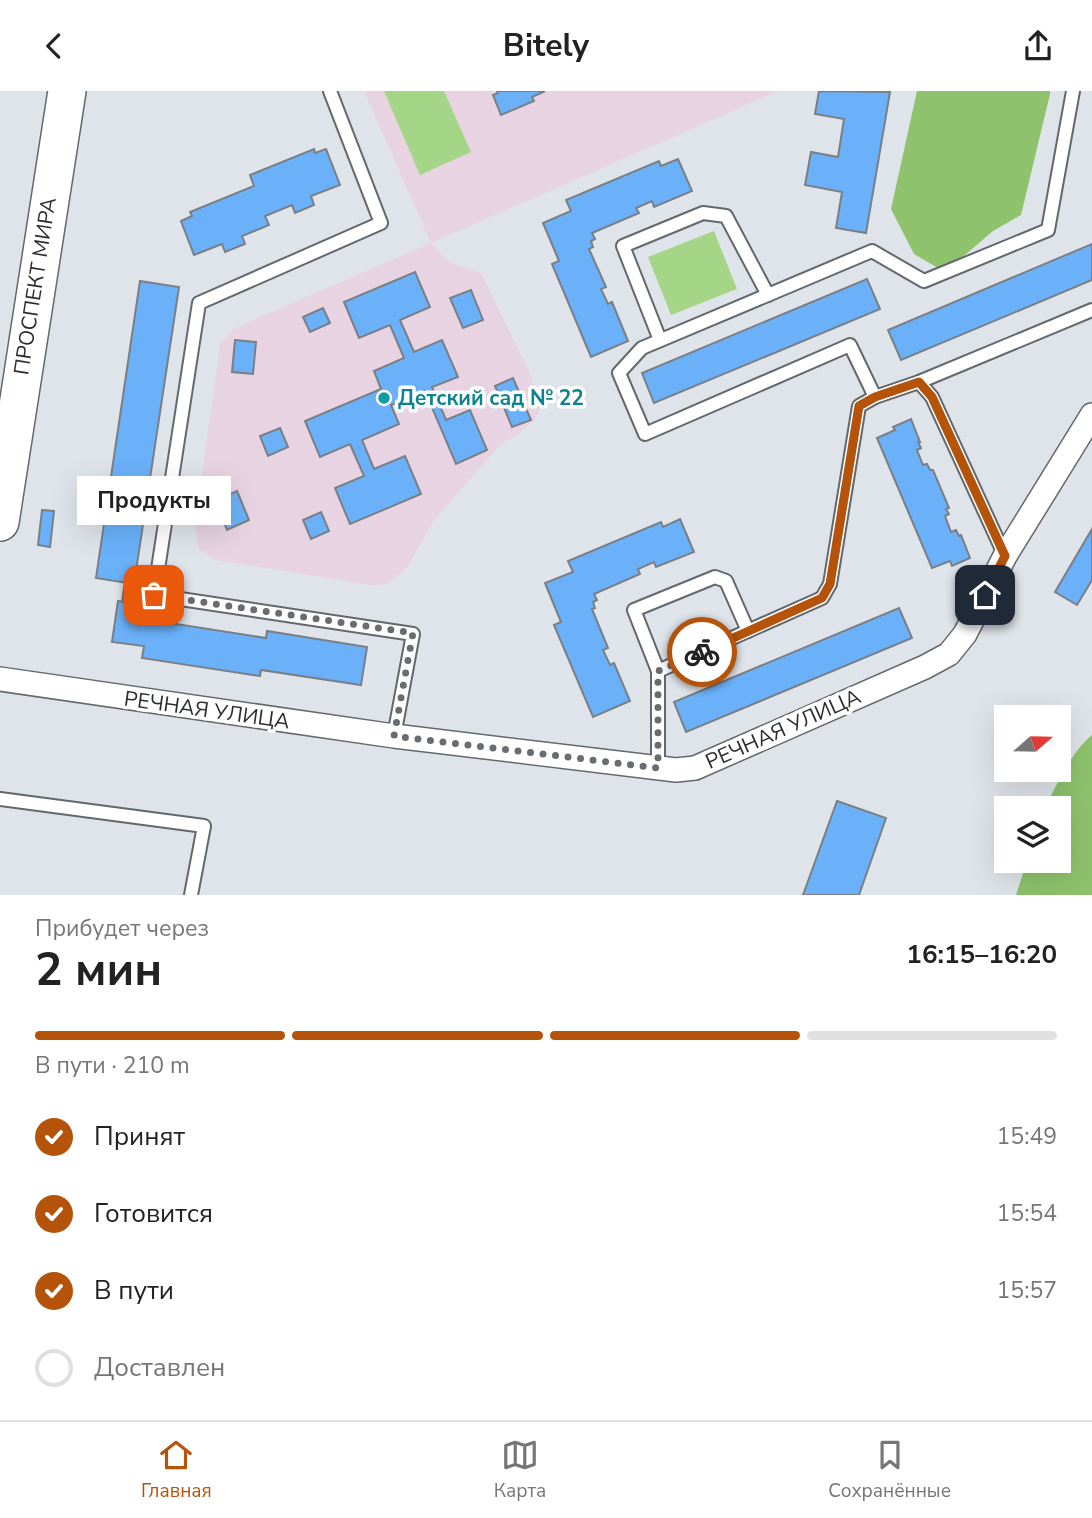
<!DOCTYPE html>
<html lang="ru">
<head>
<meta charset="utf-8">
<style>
  :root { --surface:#fff; --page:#f6f6f6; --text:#222; --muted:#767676; --line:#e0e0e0; --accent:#b45309 }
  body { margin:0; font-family:"Nunito Sans",sans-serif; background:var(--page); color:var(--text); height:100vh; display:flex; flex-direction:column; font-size:26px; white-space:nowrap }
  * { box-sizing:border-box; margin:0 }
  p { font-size:23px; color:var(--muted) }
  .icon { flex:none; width:38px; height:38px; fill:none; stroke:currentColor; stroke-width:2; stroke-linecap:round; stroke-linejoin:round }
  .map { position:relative; height:804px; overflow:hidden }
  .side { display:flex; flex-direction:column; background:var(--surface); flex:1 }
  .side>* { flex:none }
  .needle { width:46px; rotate:70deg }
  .tools { position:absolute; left:994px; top:614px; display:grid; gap:14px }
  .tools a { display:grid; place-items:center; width:77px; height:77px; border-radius:0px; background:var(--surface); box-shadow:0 7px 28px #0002; font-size:35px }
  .pin { position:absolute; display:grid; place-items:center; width:60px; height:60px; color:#fff; margin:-30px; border-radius:14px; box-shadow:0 4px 10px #0006 }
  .courier { position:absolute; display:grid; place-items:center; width:70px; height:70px; margin:-35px; border:5px solid #b45309; border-radius:50%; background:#fff; color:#222; box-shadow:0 2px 9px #0007 }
  .bubble { position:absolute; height:49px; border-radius:0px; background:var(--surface); box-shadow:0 7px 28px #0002; font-size:23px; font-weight:700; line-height:49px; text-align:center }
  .headline em { font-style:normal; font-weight:700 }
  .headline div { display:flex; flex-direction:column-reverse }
  .headline { display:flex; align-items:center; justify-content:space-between; height:119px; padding:0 35px }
  h1 { font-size:46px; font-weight:700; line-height:52px }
  .bar { display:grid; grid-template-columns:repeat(4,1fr); gap:10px 7px; align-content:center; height:84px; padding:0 35px }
  .bar i { height:9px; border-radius:5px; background:var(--line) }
  .bar .current { background:var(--accent) }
  .bar p { grid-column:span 4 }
  ol { padding:0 35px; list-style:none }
  li { display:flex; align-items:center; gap:21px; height:77px }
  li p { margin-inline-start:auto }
  li .icon { padding:7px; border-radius:50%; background:var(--accent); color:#fff; stroke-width:4 }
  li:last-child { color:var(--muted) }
  li i { width:38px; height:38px; border:4px solid var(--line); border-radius:50% }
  header { display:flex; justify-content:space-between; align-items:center; height:91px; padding:0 35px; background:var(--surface); font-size:32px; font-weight:700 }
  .tab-bar { display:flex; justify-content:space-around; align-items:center; height:98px; border-top:2px solid var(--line); background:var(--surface); font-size:19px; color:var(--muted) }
  .tab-bar a { display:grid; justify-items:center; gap:4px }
  .tab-bar .current { color:var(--accent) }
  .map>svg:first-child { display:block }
  .education { fill:#e7d3e2 }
  .green { fill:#a5d687 }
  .forest { fill:#8ec26d }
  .building { fill:#6ab1f9; stroke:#7a7f85; stroke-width:2 }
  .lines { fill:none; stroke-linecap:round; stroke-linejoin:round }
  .service-casing { stroke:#63686d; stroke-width:16 }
  .minor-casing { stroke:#63686d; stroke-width:26 }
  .primary-casing { stroke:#63686d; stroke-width:40 }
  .service { stroke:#fff; stroke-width:12 }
  .minor { stroke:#fff; stroke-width:23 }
  .primary { stroke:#fff; stroke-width:37 }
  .done { stroke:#696c70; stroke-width:7; stroke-dasharray:0 12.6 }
  .route { stroke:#b45309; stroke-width:9 }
  .culture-dot { fill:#0f9aa8; stroke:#fff; stroke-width:2.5 }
  .labels { text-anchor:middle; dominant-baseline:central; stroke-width:7; stroke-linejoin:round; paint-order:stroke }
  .street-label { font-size:21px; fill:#2a2c2f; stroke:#fff }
  .culture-label { font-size:21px; font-weight:bold; fill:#0d838f; stroke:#fff; text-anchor:start }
</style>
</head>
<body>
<header><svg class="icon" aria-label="back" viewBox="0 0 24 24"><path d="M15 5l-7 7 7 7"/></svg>Bitely<svg class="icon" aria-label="share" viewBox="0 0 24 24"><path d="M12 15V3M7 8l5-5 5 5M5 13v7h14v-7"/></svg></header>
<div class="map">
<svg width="1092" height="804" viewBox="0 0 1092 804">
  <rect width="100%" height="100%" fill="#dfe4ea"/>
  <polygon class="education" points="364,0 778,0 431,152 449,171 481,182 527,276 541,313 535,328 516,345 502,352 434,429 408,475 388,493 371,494 216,469 199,458 195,435 220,253 235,237 431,152"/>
  <g class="green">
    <polygon points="384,0 444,0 471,61 420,84"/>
    <polygon points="714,140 737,198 671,224 648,166"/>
  </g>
  <g class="forest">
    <polygon points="917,0 1050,0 1050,3 1021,124 993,140 945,181 914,163 891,118"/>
    <path d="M1092,644v160h-76l11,-34h32v-52l-15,-1c14,-24 26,-55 48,-73z"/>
  </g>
  <g class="building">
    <polygon points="497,0 545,0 532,6 534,10 501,24 493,4 498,2"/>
    <polygon points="819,0 890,1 866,142 836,137 842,101 805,94 811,61 838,66 844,28 815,23"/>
    <polygon points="314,58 315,62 326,58 340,94 311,105 314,114 295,122 292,114 265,125 269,134 242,145 245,153 225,161 222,153 194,164 181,130 192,125 190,121 254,95 250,84"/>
    <polygon points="678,68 692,100 654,116 652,110 636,117 639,122 592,142 595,148 591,150 593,156 589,158 606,196 601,198 608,213 612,211 628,250 591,266 552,173 559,170 543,132 571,120 566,109 659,70 661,75"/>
    <polygon points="1092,153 1092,189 901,269 888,239"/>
    <polygon points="415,181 430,216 400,229 414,261 442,249 458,286 432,296 446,329 470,319 487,359 456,373 425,300 391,314 399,333 362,349 374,378 405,365 421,403 350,433 335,397 364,385 350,353 320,366 305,330 381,298 374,280 404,267 390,234 359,247 344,211"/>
    <polygon points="867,188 880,218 654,312 642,282"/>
    <polygon points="140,190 179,196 134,493 96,487"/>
    <polygon points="471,199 483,229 463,237 450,207"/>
    <polygon points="323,217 330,232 310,241 303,226"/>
    <polygon points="235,249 256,251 253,283 232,281"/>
    <polygon points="513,287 531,329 512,336 495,295"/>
    <polygon points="911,328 920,351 918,351 921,357 917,359 923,374 927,373 930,379 933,379 949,417 946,418 949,423 945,425 951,441 956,439 959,445 961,444 970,467 952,475 950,470 932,477 877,347 895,339 893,336"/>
    <polygon points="280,337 288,356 268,365 260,345"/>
    <polygon points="237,400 249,429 227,439 215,410"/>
    <polygon points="42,419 54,420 50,456 38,454"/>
    <polygon points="321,421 329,440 311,448 303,429"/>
    <polygon points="680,428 694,461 656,476 654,471 638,478 640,483 594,503 597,509 593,511 595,517 592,518 608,557 603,559 610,574 614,572 630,610 593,626 554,534 561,531 545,492 573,481 568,470 661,431 663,436"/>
    <polygon points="1092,438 1092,489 1077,514 1055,501"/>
    <polygon points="125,491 131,492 128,512 122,511"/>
    <polygon points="118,510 155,516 154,522 158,523 157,530 266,547 267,540 367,556 361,594 261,579 260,585 142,567 144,555 112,551"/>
    <polygon points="899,517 912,547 686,641 674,611"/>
    <polygon points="837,710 886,727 859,804 803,804"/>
  </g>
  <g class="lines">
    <defs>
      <g id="service">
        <polyline points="330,0 381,132 199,212 154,504 413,543 394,645"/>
        <polyline points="660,249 623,155 703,122 726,125 768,204"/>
        <polyline points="919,291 932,306 1005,465"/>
        <polyline points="875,306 850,254 645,343 619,282 642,257 872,160 924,190 1048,139 1073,0"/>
        <polyline points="658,580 822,507 830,493 859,315 875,306 919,291 1092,219"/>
        <polyline points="658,677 658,580 634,519 715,486 726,490 748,540"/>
        <polyline points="0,708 204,735 191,804"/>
      </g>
      <polyline id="minor" points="0,588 394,645 676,679 695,677 925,576 949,563 965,543 1005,465 1092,324"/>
      <polyline id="primary" points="0,431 67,0"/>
    </defs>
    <use href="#service" class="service-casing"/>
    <use href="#minor" class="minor-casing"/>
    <use href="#primary" class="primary-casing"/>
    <use href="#service" class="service"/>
    <use href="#minor" class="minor"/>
    <use href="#primary" class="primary"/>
  </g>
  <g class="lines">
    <polyline class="done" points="154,504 413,542 394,645 658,677 658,580 702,561"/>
    <polyline class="route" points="702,561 822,507 830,493 859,315 875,306 919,291 932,306 1005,465 985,504"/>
  </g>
  <circle class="culture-dot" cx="384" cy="307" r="7"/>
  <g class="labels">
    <g class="street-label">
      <text transform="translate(35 195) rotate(-81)">ПРОСПЕКТ МИРА</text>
      <text transform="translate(207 619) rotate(8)">РЕЧНАЯ УЛИЦА</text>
      <text transform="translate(783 638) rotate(-24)">РЕЧНАЯ УЛИЦА</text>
    </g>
    <g class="culture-label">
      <text x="398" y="307">Детский сад № 22</text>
    </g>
  </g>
</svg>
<div class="tools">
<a><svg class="needle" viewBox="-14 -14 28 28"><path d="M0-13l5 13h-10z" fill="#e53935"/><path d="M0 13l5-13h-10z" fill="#767676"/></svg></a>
<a><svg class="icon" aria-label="layers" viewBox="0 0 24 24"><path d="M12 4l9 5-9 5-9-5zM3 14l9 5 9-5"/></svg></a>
</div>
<div class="pin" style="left:154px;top:504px;background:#ea580c"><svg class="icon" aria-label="bag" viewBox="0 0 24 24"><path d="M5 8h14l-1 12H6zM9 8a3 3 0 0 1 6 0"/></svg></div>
<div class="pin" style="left:985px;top:504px;background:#1f2937"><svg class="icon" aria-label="home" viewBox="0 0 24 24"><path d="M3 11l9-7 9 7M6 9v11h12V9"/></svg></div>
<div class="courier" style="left:702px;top:561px"><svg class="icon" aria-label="bike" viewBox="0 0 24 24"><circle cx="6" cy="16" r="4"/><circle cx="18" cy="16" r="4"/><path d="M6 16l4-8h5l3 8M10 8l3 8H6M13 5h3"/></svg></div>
<div class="bubble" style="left:77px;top:385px;width:154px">Продукты</div>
</div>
<section class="side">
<div class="headline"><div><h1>2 мин</h1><p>Прибудет через</p></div><em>16:15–16:20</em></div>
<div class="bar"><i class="current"></i><i class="current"></i><i class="current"></i><i></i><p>В пути · 210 m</p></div>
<ol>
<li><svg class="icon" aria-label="check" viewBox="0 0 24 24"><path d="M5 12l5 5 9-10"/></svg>Принят<p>15:49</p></li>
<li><svg class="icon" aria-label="check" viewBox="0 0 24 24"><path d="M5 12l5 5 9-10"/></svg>Готовится<p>15:54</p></li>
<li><svg class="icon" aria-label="check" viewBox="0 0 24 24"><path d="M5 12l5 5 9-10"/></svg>В пути<p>15:57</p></li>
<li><i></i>Доставлен</li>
</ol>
</section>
<nav class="tab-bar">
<a class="current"><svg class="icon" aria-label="home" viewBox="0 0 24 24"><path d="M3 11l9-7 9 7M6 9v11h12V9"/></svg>Главная</a>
<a><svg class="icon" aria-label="map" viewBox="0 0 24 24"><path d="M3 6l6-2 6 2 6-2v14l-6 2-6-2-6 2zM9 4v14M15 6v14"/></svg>Карта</a>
<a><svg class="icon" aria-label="saved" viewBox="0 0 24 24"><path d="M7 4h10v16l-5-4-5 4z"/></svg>Сохранённые</a>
</nav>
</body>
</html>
